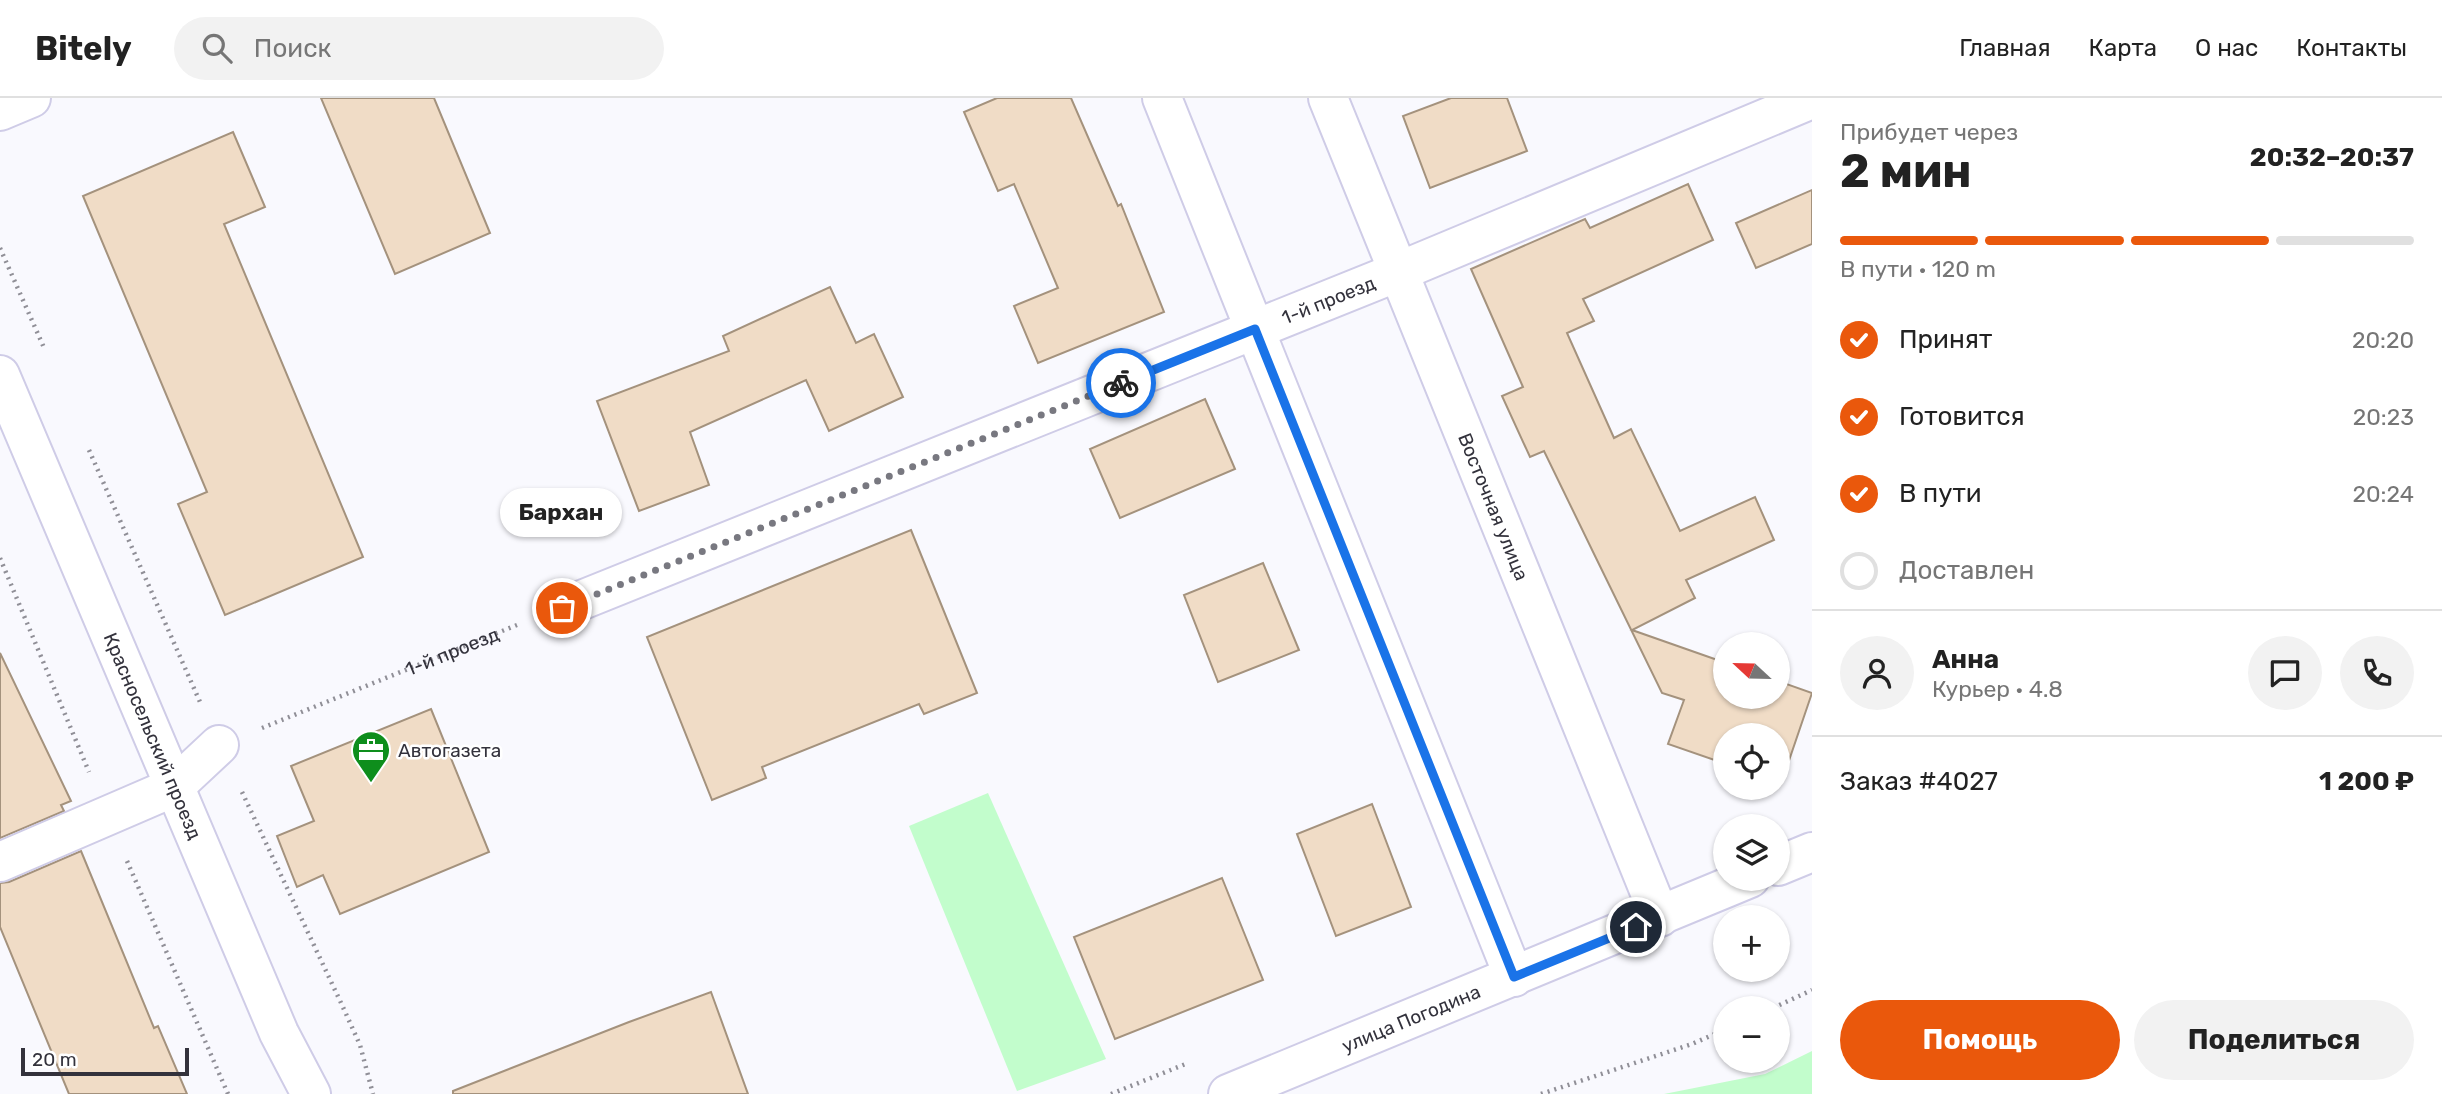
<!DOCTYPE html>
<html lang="ru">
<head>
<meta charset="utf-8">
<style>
  :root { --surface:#fff; --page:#f2f2f2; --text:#222; --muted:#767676; --line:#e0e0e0; --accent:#ea580c }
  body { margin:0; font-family:Rubik,sans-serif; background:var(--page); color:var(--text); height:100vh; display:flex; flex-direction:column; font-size:26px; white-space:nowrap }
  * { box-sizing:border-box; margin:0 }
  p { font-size:23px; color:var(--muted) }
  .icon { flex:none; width:38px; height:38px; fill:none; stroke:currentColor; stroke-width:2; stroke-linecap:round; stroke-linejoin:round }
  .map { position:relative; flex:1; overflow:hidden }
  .sheet { display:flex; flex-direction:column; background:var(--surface); width:630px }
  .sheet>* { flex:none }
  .needle { width:46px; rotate:292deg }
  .buttons { position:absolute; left:1713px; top:534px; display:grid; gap:14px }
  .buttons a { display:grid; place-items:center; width:77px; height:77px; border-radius:50%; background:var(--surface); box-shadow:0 2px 5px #0004; font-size:35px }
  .scale { position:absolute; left:21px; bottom:18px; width:168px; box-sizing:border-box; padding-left:7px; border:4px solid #33323c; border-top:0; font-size:19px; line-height:24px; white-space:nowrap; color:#33323c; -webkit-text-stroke:5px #fff; paint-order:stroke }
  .pin { position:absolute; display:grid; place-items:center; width:60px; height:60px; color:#fff; margin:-30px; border:4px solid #fff; border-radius:50%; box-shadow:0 2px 7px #0007 }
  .courier { position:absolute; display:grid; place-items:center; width:70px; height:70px; margin:-35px; border:5px solid #1a73e8; border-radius:50%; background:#fff; color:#222; box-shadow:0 2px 9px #0007 }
  .bubble { position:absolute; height:49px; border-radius:24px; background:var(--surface); box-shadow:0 2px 5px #0004; font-size:23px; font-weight:700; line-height:49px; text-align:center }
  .overview em { font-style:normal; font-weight:700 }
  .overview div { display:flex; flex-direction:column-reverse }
  .overview { display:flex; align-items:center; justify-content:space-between; height:119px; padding:0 28px }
  h1 { font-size:46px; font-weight:700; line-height:52px }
  .bar { display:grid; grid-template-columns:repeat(4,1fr); gap:10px 7px; align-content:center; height:84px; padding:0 28px }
  .bar i { height:9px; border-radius:5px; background:var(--line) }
  .bar .on { background:var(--accent) }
  .bar p { grid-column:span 4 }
  .line { display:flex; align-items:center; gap:18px; padding:0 28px; border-top:2px solid var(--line) }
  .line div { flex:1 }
  .round { display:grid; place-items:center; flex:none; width:74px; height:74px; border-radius:37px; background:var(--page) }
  ol { padding:0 28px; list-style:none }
  li { display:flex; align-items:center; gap:21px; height:77px }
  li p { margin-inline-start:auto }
  li .icon { padding:7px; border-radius:50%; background:var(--accent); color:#fff; stroke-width:4 }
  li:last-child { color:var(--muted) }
  li i { width:38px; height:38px; border:4px solid var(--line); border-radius:50% }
  .primary-button { display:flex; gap:14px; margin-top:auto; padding:14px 28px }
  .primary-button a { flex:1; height:80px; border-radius:42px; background:var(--accent); color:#fff; font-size:28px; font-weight:700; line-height:80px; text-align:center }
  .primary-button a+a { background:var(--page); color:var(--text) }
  header { display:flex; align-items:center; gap:42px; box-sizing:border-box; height:98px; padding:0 35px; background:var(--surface); border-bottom:2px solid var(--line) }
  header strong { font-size:33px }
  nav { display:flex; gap:38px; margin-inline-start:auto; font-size:24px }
  .search { width:490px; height:63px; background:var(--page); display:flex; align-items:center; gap:18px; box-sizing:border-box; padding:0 24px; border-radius:38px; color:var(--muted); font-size:26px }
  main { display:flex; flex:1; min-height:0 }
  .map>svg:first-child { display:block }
  .green { fill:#c2fdcc }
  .building { fill:#f0dcc6; stroke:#a4927d; stroke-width:2 }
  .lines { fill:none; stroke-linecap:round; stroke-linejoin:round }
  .minor-casing { stroke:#cfcce7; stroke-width:42 }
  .path { stroke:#908f97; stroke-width:4.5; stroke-dasharray:2 5; stroke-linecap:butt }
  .minor { stroke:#fff; stroke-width:38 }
  .done { stroke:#787880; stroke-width:7; stroke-dasharray:0 12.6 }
  .route { stroke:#1a73e8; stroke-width:9 }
  .labels { text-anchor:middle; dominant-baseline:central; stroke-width:5; stroke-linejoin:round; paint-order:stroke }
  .street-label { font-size:19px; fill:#33323c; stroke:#fff }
  .poi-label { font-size:19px; fill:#33323c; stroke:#fff; text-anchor:start }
</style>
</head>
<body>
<header>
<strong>Bitely</strong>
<div class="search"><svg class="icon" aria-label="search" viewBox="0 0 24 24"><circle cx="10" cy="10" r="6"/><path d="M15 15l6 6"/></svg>Поиск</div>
<nav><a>Главная</a><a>Карта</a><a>О нас</a><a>Контакты</a></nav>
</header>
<main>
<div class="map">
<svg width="1812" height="996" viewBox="0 0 1812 996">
  <rect width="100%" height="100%" fill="#f9f9fe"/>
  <g class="green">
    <polygon points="988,695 1106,961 1017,993 909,728"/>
    <polygon points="1812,953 1812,996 1664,996 1765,976"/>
  </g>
  <g class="building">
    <polygon points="321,0 434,0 490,135 395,176"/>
    <polygon points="997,0 1071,0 1118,108 1121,106 1164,214 1038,265 1014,208 1058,190 1014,86 998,93 964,14"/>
    <polygon points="1451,0 1507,0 1527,53 1430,90 1403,18"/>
    <polygon points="233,34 265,109 224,126 363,459 225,517 178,406 207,394 83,98"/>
    <polygon points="1688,86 1713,142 1583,201 1594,223 1567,235 1614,340 1631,331 1680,433 1755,399 1774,442 1686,482 1695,500 1632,532 1726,565 1726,598 1778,598 1778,583 1812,595 1781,686 1778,685 1778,637 1726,637 1726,666 1668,646 1684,602 1662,595 1596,460 1544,353 1530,359 1502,298 1523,289 1471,171 1585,121 1590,130"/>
    <polygon points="1812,92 1812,146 1756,170 1736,125"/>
    <polygon points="830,189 856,245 874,236 903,299 829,333 806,282 690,334 709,387 639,413 597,303 729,253 723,238"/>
    <polygon points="1205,301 1235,371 1120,420 1090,351"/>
    <polygon points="911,432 977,595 924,616 919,606 762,669 766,680 712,702 647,539"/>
    <polygon points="1263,465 1299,552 1218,584 1184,497"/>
    <polygon points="0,555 71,703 61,707 64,713 0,740"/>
    <polygon points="431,611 489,754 340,816 323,777 297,789 277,738 314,723 291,668"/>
    <polygon points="1372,706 1411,809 1336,838 1297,736"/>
    <polygon points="81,753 154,930 158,928 187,996 69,996 0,829 0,785 9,784"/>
    <polygon points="1222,780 1263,882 1115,941 1074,839"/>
    <polygon points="711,894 748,996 453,996 453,993 629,924"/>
  </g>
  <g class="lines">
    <defs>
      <g id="minor">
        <polyline points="1162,0 1514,879"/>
        <path id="s2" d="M1328,0l332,819"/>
        <polyline points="0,13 31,0"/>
        <path id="s3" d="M0,277l279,658 32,61"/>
        <path id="s4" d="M562,510l838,-337 412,-172"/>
        <polyline points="0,764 174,689 219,647"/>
        <polyline points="1778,768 1812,754"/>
        <path id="s5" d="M1228,996l522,-216"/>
      </g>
    </defs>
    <use href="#minor" class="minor-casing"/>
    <g class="path">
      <polyline points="0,150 45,252"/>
      <polyline points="89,352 200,604"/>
      <polyline points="0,460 89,674"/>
      <path id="s1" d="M262,630l255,-103"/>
      <polyline points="242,694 342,907 360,947 373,996"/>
      <polyline points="127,763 228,996"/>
      <polyline points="1773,910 1812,892"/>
      <polyline points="1111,996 1188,965"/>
      <polyline points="1541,996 1692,946 1726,931"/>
    </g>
    <use href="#minor" class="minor"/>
  </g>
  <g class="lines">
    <polyline class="done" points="562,510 1121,285"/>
    <polyline class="route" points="1121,285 1255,231 1514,879 1636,829"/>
  </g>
  <defs>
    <symbol id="office-pin" viewBox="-11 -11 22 30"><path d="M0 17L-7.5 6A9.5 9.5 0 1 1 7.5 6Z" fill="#0e8e1c" stroke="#fff"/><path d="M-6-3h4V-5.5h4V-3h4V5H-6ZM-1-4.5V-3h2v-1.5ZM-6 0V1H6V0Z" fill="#fff"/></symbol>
  </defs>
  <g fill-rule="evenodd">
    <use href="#office-pin" x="349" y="630" width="44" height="60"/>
  </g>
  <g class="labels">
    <g class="street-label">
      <text stroke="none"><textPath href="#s4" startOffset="826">1-й проезд</textPath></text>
      <text stroke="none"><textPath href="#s2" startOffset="441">Восточная улица</textPath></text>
      <text stroke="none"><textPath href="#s1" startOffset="205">1-й проезд</textPath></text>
      <text stroke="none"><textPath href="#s3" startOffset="392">Красносельский проезд</textPath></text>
      <text stroke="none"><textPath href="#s5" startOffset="198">улица Погодина</textPath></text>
    </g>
    <g class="poi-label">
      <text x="398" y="652">Автогазета</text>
    </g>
  </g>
</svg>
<div class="buttons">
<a><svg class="needle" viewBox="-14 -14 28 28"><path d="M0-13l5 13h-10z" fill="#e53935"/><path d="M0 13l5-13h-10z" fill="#767676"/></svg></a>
<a><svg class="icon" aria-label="locate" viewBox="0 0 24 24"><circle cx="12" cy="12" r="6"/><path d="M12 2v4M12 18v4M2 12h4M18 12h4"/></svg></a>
<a><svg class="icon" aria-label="layers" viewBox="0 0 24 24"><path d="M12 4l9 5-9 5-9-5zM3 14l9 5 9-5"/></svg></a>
<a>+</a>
<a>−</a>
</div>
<div class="scale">20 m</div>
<div class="pin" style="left:562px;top:510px;background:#ea580c"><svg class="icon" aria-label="bag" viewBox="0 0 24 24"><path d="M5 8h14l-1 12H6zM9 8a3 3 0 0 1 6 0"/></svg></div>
<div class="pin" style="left:1636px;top:829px;background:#1f2937"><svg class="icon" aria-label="home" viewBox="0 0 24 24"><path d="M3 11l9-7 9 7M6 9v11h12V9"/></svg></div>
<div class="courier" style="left:1121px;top:285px"><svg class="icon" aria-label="bike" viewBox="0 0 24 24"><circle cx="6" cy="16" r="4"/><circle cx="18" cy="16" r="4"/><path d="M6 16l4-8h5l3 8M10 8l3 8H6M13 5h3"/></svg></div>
<div class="bubble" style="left:500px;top:390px;width:122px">Бархан</div>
</div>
<section class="sheet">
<div class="overview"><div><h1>2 мин</h1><p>Прибудет через</p></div><em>20:32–20:37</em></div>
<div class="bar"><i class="on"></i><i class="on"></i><i class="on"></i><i></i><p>В пути · 120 m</p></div>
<ol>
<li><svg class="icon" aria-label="check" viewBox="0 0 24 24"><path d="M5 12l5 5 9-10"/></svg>Принят<p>20:20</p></li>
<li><svg class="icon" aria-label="check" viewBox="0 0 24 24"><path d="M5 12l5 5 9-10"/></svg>Готовится<p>20:23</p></li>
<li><svg class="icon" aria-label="check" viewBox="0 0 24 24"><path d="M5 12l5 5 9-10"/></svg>В пути<p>20:24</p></li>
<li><i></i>Доставлен</li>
</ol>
<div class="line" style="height:126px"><a class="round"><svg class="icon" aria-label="person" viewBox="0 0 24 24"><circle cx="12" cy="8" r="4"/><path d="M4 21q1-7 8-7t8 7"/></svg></a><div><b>Анна</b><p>Курьер · 4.8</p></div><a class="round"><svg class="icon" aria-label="chat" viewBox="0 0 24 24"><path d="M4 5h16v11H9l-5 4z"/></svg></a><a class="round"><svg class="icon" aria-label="phone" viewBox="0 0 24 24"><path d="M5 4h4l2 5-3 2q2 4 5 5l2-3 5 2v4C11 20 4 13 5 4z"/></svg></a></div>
<div class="line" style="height:91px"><div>Заказ #4027</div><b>1 200 ₽</b></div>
<div class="primary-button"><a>Помощь</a><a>Поделиться</a></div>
</section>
</main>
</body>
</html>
